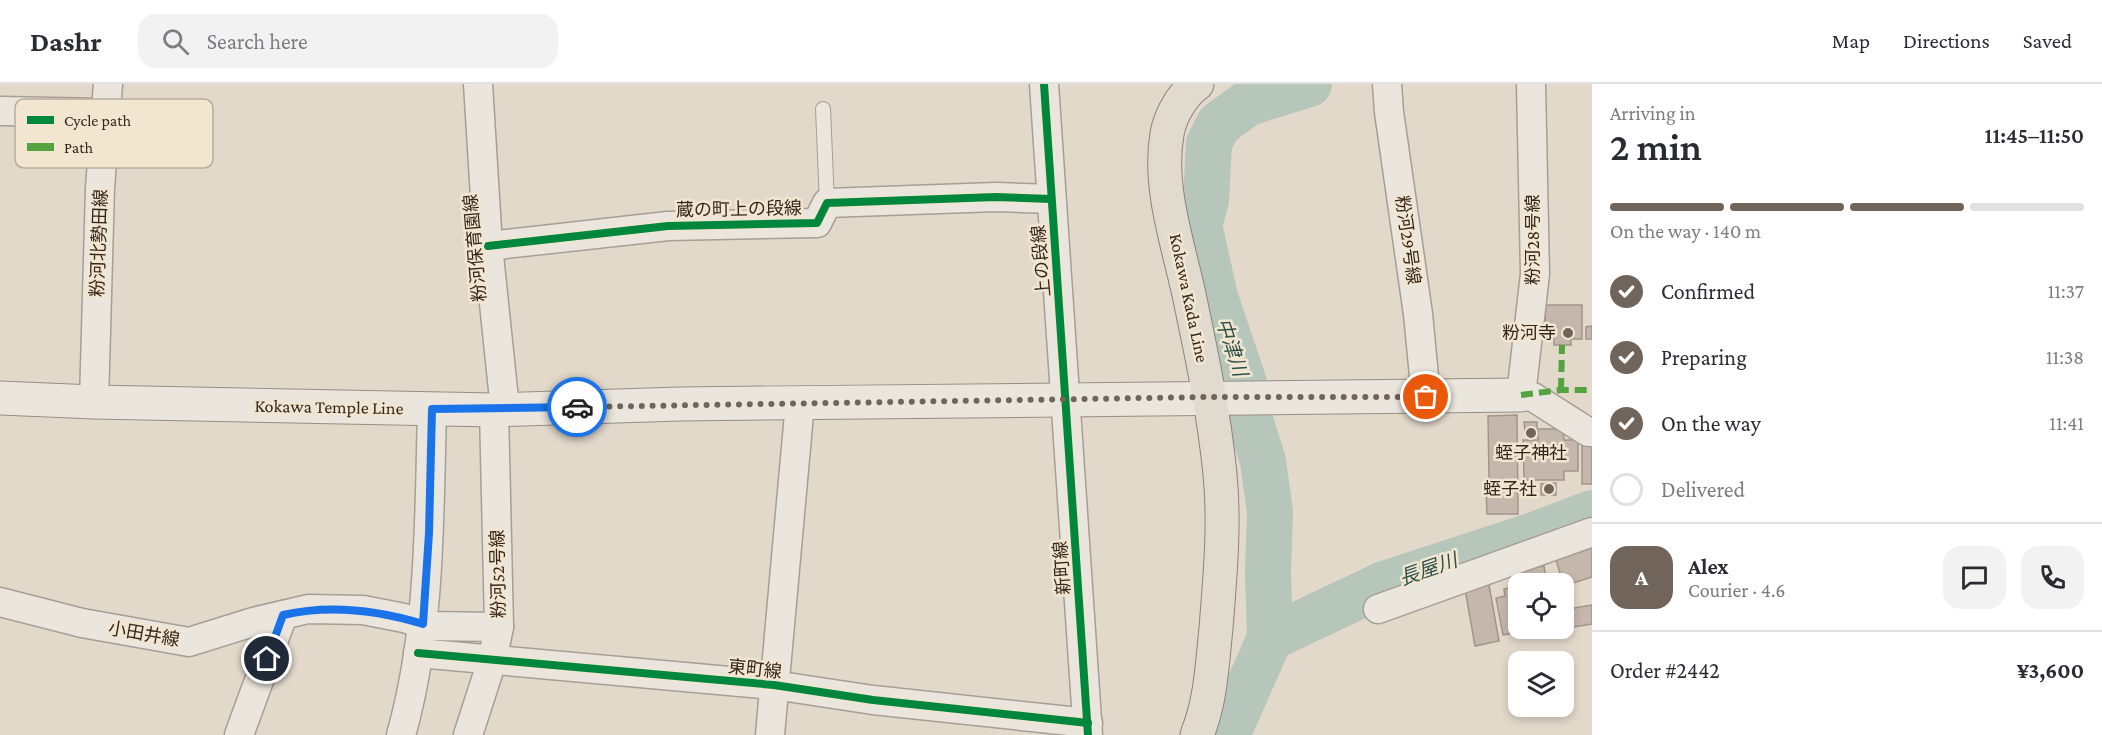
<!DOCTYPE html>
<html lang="en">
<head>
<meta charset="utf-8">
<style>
  :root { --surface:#fff; --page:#f2f2f3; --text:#2b2b33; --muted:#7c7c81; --line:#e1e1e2; --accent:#71655b }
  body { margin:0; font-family:"Crimson Pro","Noto Sans JP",serif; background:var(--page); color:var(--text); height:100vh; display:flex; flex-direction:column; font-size:22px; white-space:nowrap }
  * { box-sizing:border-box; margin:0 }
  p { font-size:20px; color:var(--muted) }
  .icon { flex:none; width:33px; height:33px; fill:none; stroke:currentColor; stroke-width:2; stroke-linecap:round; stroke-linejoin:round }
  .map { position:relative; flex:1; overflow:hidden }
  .sheet { display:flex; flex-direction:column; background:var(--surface); width:510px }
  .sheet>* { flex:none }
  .buttons { position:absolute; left:1508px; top:489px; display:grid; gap:12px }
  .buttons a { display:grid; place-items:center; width:66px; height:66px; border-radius:12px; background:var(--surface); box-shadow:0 3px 9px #0003; font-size:30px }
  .pin { position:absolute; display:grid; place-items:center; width:51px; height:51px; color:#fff; margin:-26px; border:3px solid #fff; border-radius:50%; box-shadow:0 2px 6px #0007 }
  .courier { position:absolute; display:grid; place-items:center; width:60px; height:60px; margin:-30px; border:4px solid #1a73e8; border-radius:50%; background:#fff; color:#222; box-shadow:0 2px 8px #0007 }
  .summary em { font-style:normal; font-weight:600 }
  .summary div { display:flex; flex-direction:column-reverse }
  .summary { display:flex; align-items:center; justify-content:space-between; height:102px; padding:0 18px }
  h1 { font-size:39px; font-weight:600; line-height:45px }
  .bar { display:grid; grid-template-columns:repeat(4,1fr); gap:9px 6px; align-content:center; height:72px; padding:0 18px }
  .bar i { height:8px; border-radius:4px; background:var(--line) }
  .bar .on { background:var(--accent) }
  .bar p { grid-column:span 4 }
  .line { display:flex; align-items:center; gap:15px; padding:0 18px; border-top:2px solid var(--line) }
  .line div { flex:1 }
  .round { display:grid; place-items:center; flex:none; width:63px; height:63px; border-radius:18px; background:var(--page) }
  ol { padding:0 18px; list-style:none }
  li { display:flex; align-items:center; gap:18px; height:66px }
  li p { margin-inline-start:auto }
  li .icon { padding:6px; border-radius:50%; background:var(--accent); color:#fff; stroke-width:4 }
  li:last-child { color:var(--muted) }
  li i { width:33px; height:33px; border:3px solid var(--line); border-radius:50% }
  header { display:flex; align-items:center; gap:36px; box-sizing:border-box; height:84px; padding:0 30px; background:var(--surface); border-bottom:2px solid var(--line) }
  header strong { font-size:28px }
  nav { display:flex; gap:33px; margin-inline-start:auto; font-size:21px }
  .search { width:420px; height:54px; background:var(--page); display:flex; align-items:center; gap:15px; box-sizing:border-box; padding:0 21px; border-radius:18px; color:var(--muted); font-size:22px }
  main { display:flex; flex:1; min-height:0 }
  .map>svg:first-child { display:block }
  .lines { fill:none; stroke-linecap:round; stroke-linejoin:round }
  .river { stroke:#b7c6bb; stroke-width:46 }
  .building { fill:#c5b7ac; stroke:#a2958b; stroke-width:1.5 }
  .lane-casing { stroke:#a79e95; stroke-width:16 }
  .street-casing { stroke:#a79e95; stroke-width:31 }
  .secondary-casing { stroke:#968e85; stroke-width:35 }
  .primary-casing { stroke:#8c847b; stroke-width:35 }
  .lane { stroke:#eae5dd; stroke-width:14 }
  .street { stroke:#eae5dd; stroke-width:28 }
  .secondary { stroke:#eae5dd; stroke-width:33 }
  .primary { stroke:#e1dace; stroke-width:33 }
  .quiet { stroke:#53a341; stroke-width:6; stroke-dasharray:12 6; stroke-linecap:butt }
  .cycleway-casing { stroke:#f3e6d1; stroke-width:11 }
  .cycleway { stroke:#00873e; stroke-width:8 }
  .done { stroke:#71655b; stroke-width:6; stroke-dasharray:0 10.8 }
  .route { stroke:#1a73e8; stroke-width:8 }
  .poi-dot { fill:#71655b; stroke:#f3e6d1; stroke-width:2 }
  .labels { text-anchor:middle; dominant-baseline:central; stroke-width:5; stroke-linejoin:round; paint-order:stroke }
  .street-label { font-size:18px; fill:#34261e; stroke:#f3e6d1 }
  .poi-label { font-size:18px; fill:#34261e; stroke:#f3e6d1; text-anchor:end }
  .water-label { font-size:20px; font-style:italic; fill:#2e534d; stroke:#f3e6d1 }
  .key { fill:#f3e6d1; stroke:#baac9b; stroke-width:1.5 }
  .key-label { font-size:16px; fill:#34261e }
</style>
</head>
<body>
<header>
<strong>Dashr</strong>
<div class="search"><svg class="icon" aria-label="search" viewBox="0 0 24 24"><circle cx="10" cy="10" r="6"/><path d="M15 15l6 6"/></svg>Search here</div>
<nav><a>Map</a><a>Directions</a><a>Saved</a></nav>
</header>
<main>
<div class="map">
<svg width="1592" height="651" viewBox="0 0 1592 651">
  <rect width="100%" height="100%" fill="#e2d9cb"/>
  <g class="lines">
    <g class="river">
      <polyline points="1270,554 1384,500 1537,450 1592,429"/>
      <polyline points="1227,651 1270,554 1268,489 1270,428 1263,377 1250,336 1244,299 1215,213 1199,141 1206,116 1209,59 1219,40 1248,19 1309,0"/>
    </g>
  </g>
  <g class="building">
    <polygon points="1545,221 1582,221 1582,255 1571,255 1571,261 1554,261 1554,255 1546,255"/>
    <polygon points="1592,242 1592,255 1586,255 1586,243"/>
    <polygon points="1517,331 1518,430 1487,430 1486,406 1507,406 1507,395 1489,395 1488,332"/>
    <polygon points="1524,338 1537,338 1537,347 1525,347"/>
    <polygon points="1538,345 1563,345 1564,356 1578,356 1578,387 1564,387 1564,396 1524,396 1523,356 1538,356"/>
    <rect x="1582" y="362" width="10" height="38"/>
    <polygon points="1556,399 1556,411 1541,411 1541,400"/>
    <polygon points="1592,464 1592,493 1564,502 1556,476"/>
    <polygon points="1544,482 1547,500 1519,500 1517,487"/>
    <polygon points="1489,501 1499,557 1475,562 1465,505"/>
    <polygon points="1518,502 1518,544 1534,546 1503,551 1496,514 1505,512 1504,505"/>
    <polygon points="1592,521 1592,540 1549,547 1548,544 1563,544 1563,526"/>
  </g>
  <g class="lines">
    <defs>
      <polyline id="lane" points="823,25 827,119"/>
      <g id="street">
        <polyline points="478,0 488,162 505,325"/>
        <polyline points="1044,0 1088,651"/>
        <polyline points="1387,0 1389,28 1418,230 1426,313"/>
        <polyline points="1531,0 1535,190 1521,311 1533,313 1588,348 1592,348"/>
        <polyline points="0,27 104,29"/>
        <polyline points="488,162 668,142 817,139 827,119 996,113 1051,115"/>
        <polyline points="94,318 100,104 108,0"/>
        <polyline points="0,518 82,539 189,558 253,538 308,525 363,526 404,534 429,542 499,543"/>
        <polyline points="1378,525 1592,448"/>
        <polyline points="418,569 774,601 873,616 1088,639"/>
        <polyline points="239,651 283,531"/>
        <path d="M401,651c30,-106 28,-216 31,-326"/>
        <polyline points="468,651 492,577 499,543 494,326"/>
        <polyline points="770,651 800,319"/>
      </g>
      <polyline id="secondary" points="0,314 94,318 494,326 680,320 1521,311"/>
      <path id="primary" d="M1197,0c-15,11 -27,32 -30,50 -9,51 10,107 21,156 13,61 26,123 32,184 5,51 0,103 -4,154 -4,38 -5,72 -19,107"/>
    </defs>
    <use href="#lane" class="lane-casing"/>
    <use href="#street" class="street-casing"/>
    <use href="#secondary" class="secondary-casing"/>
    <use href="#primary" class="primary-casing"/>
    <use href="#lane" class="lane"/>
    <use href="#street" class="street"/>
    <use href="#secondary" class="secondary"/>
    <use href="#primary" class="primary"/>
    <g class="quiet">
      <polyline points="1561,306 1562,261"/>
      <polyline points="1521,311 1561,306 1592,306"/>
    </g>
    <defs>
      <g id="cycleway">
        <polyline points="1044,0 1088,651"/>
        <polyline points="488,162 668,142 817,139 827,119 996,113 1051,115"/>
        <polyline points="418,569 774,601 873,616 1088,639"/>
      </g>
    </defs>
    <use href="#cycleway" class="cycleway-casing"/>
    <use href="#cycleway" class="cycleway"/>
  </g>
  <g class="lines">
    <polyline class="done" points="577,323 1209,313 1426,313"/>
    <path class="route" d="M267,575l16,-44c48,-11 94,-5 140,9l6,-91 3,-124 145,-2"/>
  </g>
  <g class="poi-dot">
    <circle cx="1568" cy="249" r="6"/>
    <circle cx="1531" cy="349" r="6"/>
    <circle cx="1549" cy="405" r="6"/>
  </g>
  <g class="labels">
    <g class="street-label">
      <text transform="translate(739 125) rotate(-1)">蔵の町上の段線</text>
      <text transform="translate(1408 156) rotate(82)">粉河29号線</text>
      <text transform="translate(1533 156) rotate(-90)">粉河28号線</text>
      <text transform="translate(99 159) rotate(-88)">粉河北勢田線</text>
      <text transform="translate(475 164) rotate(-95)">粉河保育園線</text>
      <text transform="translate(1041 177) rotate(-95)">上の段線</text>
      <text transform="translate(1189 214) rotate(78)">Kokawa Kada Line</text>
      <text transform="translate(329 323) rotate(1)">Kokawa Temple Line</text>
      <text transform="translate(1062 484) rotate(-94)">新町線</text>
      <text transform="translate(498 490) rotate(-91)">粉河52号線</text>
      <text transform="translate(144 550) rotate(10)">小田井線</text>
      <text transform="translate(755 585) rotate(6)">東町線</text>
    </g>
    <g class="poi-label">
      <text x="1556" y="249">粉河寺</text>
      <text x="1531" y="369" text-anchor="middle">蛭子神社</text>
      <text x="1537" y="405">蛭子社</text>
    </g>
    <g class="water-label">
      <text transform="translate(1232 263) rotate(72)">中津川</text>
      <text transform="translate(1428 485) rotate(-19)">長屋川</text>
    </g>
  </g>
  <rect x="15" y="15" width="198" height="69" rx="9" class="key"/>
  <rect x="27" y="32" width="27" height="8" fill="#00873e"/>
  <rect x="27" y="59" width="27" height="8" fill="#53a341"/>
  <g class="key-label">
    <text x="64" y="42">Cycle path</text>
    <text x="64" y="69">Path</text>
  </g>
</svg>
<div class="buttons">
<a><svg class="icon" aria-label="locate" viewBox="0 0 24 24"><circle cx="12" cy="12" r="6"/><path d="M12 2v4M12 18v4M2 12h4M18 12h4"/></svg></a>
<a><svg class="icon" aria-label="layers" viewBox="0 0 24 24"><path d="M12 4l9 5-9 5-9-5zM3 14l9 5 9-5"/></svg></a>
</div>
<div class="pin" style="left:1426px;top:313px;background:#ea580c"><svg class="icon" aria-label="bag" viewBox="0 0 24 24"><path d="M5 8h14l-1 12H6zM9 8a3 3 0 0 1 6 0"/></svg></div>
<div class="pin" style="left:267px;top:575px;background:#1f2937"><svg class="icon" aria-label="home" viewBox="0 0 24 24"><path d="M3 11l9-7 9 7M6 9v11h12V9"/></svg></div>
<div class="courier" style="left:577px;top:323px"><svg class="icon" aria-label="car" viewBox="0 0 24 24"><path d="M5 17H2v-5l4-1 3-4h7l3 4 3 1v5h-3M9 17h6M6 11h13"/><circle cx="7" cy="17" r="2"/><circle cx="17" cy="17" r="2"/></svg></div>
</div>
<section class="sheet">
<div class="summary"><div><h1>2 min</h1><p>Arriving in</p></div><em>11:45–11:50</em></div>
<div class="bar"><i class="on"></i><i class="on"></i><i class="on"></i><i></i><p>On the way · 140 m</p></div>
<ol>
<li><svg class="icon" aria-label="check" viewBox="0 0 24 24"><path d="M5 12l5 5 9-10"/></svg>Confirmed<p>11:37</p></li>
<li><svg class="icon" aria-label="check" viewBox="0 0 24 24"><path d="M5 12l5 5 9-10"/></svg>Preparing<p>11:38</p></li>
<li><svg class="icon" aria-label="check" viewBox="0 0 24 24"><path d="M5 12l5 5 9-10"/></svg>On the way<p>11:41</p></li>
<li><i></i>Delivered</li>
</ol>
<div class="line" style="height:108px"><b class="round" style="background:var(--accent);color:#fff">A</b><div><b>Alex</b><p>Courier · 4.6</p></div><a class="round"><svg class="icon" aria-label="chat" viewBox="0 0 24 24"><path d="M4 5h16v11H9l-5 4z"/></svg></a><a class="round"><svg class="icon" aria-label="phone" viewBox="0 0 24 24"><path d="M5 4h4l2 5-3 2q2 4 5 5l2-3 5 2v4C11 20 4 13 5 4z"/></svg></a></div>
<div class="line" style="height:78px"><div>Order #2442</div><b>¥3,600</b></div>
</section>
</main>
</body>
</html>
